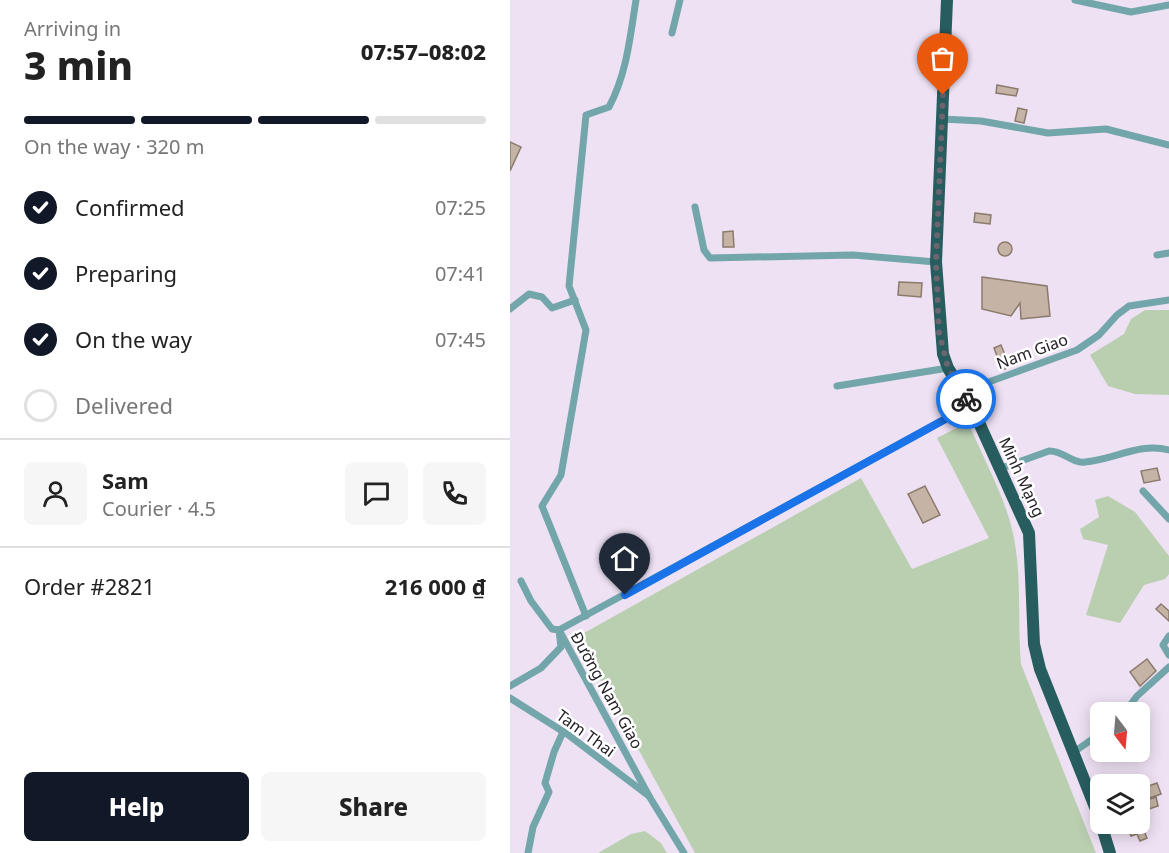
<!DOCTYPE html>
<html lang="en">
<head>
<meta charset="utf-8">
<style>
  :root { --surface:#fff; --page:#f6f6f6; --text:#222; --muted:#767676; --line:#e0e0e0; --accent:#111827 }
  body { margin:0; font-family:"Noto Sans",sans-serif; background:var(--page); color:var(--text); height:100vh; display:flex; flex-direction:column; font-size:22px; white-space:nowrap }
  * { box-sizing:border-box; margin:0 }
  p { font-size:20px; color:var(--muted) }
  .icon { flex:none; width:33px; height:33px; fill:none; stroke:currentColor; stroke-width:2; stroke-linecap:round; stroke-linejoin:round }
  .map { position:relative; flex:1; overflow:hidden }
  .panel { display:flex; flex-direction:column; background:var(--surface); width:510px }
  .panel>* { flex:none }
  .needle { width:39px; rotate:164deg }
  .controls { position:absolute; left:580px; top:702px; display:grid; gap:12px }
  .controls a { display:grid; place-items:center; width:60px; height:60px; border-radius:9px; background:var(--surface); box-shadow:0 3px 15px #0003; font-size:30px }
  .pin { position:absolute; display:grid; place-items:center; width:51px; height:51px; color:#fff; margin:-62px -26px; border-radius:50% 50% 50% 0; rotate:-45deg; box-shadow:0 0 6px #0007 }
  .pin .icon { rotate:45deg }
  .courier { position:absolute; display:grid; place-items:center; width:60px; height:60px; margin:-30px; border:4px solid #1a73e8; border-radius:50%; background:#fff; color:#222; box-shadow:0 2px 8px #0007 }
  .summary em { font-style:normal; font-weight:800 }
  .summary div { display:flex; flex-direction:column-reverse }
  .summary { display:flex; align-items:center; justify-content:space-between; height:102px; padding:0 24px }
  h1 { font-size:39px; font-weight:800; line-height:45px }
  .bar { display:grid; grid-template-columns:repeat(4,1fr); gap:9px 6px; align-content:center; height:72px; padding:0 24px }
  .bar i { height:8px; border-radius:4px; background:var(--line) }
  .bar .selected { background:var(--accent) }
  .bar p { grid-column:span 4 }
  .line { display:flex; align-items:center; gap:15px; padding:0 24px; border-top:2px solid var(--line) }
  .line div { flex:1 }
  .round { display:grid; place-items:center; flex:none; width:63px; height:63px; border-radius:9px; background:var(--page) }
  ol { padding:0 24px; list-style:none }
  li { display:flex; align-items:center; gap:18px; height:66px }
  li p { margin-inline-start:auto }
  li .icon { padding:6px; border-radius:50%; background:var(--accent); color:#fff; stroke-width:4 }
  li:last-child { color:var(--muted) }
  li i { width:33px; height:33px; border:3px solid var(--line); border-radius:50% }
  .button { display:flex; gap:12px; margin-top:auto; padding:12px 24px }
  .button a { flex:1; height:69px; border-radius:9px; background:var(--accent); color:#fff; font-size:24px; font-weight:800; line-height:69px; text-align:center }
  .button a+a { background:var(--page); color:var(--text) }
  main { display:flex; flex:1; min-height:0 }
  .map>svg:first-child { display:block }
  .green { fill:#b9cfb0 }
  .building { fill:#c5b4a5; stroke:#8b7b6d; stroke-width:1.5 }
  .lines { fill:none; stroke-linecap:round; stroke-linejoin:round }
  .minor { stroke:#72a6aa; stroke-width:7 }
  .trunk { stroke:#285d60; stroke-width:12 }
  .done { stroke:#6c646f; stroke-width:6; stroke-dasharray:0 10.8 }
  .route { stroke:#1a73e8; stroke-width:8 }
  .labels { text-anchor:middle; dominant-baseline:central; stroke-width:5; stroke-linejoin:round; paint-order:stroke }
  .street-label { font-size:16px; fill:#262128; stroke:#fff }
</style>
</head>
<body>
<main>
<section class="panel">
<div class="summary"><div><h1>3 min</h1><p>Arriving in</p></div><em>07:57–08:02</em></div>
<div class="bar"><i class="selected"></i><i class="selected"></i><i class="selected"></i><i></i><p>On the way · 320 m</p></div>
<ol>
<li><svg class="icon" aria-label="check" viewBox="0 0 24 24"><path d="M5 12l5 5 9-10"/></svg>Confirmed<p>07:25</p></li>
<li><svg class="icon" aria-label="check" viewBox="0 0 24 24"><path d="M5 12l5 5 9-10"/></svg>Preparing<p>07:41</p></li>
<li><svg class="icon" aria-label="check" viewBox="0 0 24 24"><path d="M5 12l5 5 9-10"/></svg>On the way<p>07:45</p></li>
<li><i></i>Delivered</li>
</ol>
<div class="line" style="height:108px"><a class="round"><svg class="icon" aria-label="person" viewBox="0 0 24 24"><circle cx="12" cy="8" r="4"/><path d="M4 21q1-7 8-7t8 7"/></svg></a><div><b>Sam</b><p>Courier · 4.5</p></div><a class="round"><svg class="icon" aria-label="chat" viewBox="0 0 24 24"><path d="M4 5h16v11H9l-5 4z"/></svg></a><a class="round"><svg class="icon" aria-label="phone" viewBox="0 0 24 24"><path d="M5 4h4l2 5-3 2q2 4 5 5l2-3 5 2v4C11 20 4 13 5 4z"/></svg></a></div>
<div class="line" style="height:78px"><div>Order #2821</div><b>216 000 ₫</b></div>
<div class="button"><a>Help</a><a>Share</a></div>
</section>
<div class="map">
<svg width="659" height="853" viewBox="0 0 659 853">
  <rect width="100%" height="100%" fill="#eee1f4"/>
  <g class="green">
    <polygon points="635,310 659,310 659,395 625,394 598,386 580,355 614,334 621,319"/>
    <path d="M458,422c14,33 34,70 43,103 12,45 6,93 10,139l75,189h-401l-118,-216 284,-159 51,91 77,-31 -52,-100z"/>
    <polygon points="598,496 625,512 659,556 659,574 655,579 634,585 610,623 576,615 598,545 573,539 570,529 589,517 585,500"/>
    <polygon points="135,831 151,843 157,853 88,853 121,834"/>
  </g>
  <g class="building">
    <polygon points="487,85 508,89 506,96 486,93"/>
    <polygon points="508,108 517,110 514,123 505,121"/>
    <polygon points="0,142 11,147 0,171"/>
    <polygon points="465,213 481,215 480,224 464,222"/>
    <polygon points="223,231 224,247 213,247 213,232"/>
    <circle cx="495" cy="249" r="7"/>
    <polygon points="472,277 537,286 540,316 511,319 510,303 501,316 472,309"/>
    <polygon points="389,282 412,283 411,297 388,295"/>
    <polygon points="491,345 500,367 492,370 484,348"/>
    <polygon points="647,468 650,480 634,483 631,471"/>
    <polygon points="415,486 430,515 413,523 398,494"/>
    <polygon points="651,604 659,611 659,621 646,609"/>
    <polygon points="637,659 646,671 630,686 620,672"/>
    <polygon points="630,726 639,740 630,746"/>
    <polygon points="647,783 651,794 640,798 636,787"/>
    <polygon points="646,797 648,806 630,812 630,802"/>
    <polygon points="620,824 631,824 637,838 630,841 627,834 621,836 616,825"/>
  </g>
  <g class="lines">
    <g class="minor">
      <polyline points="565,0 621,12 659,5"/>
      <polyline points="162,33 170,0"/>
      <polyline points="432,119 471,121 538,133 596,129 659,145"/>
      <polyline points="185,207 194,250 200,258 343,255 426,262"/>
      <polyline points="647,255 659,253"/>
      <polyline points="0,309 19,294 32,297 42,308 65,300"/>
      <polyline points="327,386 438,368"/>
      <polyline points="451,392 567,350 589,335 607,315 619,306 659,300"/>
      <path d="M489,469l50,-18c13,-1 24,13 36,11 28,-2 55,-20 84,-12"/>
      <polyline points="633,491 659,519"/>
      <path d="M76,616l-44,-110 19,-31 25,-145 -17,-44 17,-171 23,-8c18,-34 21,-70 27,-107"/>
      <polyline points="659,636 653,645 659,655"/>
      <polyline points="0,686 31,668 51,647 49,630 42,629 21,601 11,581"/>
      <polyline points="0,698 57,734 139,796 174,853"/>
      <polyline points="615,712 627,696 659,667"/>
      <polyline points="564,752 591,733"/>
      <polyline points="139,796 49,630 461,405"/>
      <polyline points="18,853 23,827 39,792 35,783 44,752 53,732"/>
    </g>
    <g class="trunk">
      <polyline points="437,0 426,262 433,354 438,368 461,405 519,533 524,644 530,669 591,822"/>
      <polyline points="591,824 600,853"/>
    </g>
  </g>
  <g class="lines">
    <polyline class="done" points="433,95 426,262 429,332 438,368 456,399"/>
    <polyline class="route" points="115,595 461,405 456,399"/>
  </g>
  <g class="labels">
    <g class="street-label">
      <text transform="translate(522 351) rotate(-20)">Nam Giao</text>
      <text transform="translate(512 477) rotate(65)">Minh Mạng</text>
      <text transform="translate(97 690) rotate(61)">Đường Nam Giao</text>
      <text transform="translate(76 733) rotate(36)">Tam Thai</text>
    </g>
  </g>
</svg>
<div class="controls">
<a><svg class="needle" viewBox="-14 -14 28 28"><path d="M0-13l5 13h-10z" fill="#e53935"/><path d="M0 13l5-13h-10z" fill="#767676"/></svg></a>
<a><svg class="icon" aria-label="layers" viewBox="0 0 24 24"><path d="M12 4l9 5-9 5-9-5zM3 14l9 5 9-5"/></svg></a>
</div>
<div class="pin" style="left:433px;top:95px;background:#ea580c"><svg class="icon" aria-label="bag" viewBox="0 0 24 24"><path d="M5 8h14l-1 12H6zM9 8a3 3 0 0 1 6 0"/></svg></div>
<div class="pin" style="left:115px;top:595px;background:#1f2937"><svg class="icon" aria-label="home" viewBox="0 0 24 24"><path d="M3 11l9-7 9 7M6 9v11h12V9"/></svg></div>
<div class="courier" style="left:456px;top:399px"><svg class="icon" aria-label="bike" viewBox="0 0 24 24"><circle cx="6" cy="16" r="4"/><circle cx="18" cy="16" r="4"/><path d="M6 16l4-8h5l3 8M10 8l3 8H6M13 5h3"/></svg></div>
</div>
</main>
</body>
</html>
